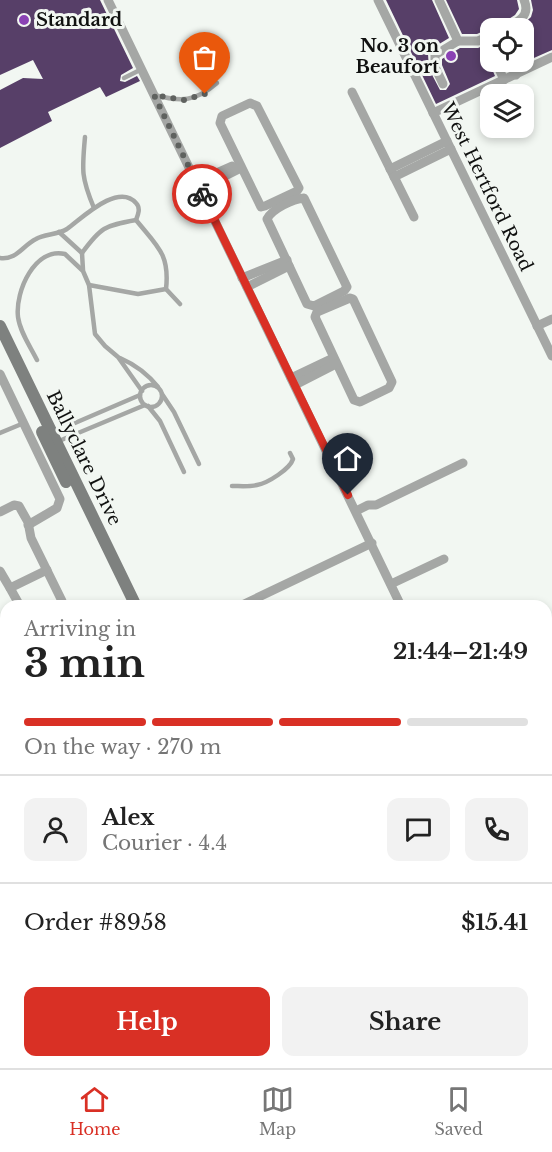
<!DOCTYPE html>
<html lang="en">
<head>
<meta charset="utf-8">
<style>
  :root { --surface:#fff; --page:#f2f2f2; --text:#222; --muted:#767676; --line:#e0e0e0; --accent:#d93025 }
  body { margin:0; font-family:"Libre Baskerville",serif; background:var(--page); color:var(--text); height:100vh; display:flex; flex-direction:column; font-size:22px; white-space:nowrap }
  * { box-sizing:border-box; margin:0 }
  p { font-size:20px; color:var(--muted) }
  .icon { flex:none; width:33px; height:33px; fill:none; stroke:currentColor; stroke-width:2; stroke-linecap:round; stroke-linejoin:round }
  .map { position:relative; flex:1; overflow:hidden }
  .sheet { position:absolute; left:0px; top:600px; width:552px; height:468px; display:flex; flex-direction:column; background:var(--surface); border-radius:18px 18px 0 0; box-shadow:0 3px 9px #0003 }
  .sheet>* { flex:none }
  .controls { position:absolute; left:480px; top:18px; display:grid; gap:12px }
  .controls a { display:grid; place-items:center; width:54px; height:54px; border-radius:12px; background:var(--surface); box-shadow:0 3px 9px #0003; font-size:30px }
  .pin { position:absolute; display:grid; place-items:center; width:51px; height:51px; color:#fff; margin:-62px -26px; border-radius:50% 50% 50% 0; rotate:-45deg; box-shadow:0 0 6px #0007 }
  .pin .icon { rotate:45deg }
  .courier { position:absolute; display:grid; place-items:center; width:60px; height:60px; margin:-30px; border:4px solid #d93025; border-radius:50%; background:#fff; color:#222; box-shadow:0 2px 8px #0007 }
  .summary em { font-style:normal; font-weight:700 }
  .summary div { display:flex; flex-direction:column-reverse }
  .summary { display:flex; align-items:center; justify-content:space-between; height:102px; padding:0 24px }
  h1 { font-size:39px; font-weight:700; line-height:45px }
  .bar { display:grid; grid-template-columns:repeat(4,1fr); gap:9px 6px; align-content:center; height:72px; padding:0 24px }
  .bar i { height:8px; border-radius:4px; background:var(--line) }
  .bar .active { background:var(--accent) }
  .bar p { grid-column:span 4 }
  .line { display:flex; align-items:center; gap:15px; padding:0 24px; border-top:2px solid var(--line) }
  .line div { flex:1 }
  .round { display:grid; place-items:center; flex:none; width:63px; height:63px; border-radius:12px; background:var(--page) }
  .primary-button { display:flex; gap:12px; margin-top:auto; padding:12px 24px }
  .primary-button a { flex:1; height:69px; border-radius:12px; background:var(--accent); color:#fff; font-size:24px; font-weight:700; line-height:69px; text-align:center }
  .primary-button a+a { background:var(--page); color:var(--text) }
  .menu { display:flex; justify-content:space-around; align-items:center; height:84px; border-top:2px solid var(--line); background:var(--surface); font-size:16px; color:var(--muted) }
  .menu a { display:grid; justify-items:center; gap:3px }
  .menu .active { color:var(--accent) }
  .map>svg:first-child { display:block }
  .building { fill:#573f68 }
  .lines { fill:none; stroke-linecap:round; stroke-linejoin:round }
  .path { stroke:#777a77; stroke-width:1.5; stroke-dasharray:4.5 3; stroke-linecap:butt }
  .lane { stroke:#a5a7a5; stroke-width:4.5 }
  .street { stroke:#a5a7a5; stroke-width:9 }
  .secondary { stroke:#7e817f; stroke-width:12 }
  .done { stroke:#5f625f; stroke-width:6; stroke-dasharray:0 10.8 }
  .route { stroke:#d93025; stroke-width:8 }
  .poi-dot { fill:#8a42b4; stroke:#f2f7f2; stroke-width:2 }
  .labels { text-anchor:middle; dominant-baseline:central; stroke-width:6; stroke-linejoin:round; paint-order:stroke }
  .poi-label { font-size:18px; font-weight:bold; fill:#101110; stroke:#f2f7f2; text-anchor:start }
  .street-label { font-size:18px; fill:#101110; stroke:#f2f7f2 }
</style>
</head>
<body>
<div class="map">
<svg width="552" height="1068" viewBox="0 0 552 1068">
  <rect width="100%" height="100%" fill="#f2f7f2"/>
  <g class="building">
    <polygon points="0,0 100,0 133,68 121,75 120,81 125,82 137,76 140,81 106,97 100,87 48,112 52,121 0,148 0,90 23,78 43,79 33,60 0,75"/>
    <polygon points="386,0 432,0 449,38 431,49 428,54 429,69 440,90 446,90 450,84 442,65 442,59 460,48 478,48 490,43 489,62 495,76 436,104"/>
    <polygon points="446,0 517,0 519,9 515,15 501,24 499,28 490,28 477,34 462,34"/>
    <polygon points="531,0 552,0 552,50 518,65 516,62 524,62 524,28 519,28 531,17 533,10"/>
  </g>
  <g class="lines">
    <g class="path">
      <polyline points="0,1026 6,1030"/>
      <polyline points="49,1062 57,1068"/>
    </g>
    <g class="lane">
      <polyline points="124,78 142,69"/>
      <path d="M154,95c27,7 41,7 63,-12"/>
      <path d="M85,137c-3,33 -4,40 9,71"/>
      <path d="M136,220c21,26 34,34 30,69l14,15"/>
      <polyline points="59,232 82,253"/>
      <path d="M0,258c17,2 22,-12 36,-19 9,-5 21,-4 31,-10 14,-10 51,-47 69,-26 5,5 2,12 0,17 -32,6 -35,7 -54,33l1,17"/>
      <polyline points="89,285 138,294 166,289"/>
      <path d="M120,358c16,7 27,15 38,29"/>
      <path d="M37,360c-7,-14 -17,-28 -19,-43 -3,-26 17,-70 47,-63l18,17 6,14 6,49 10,12 13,11 24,34"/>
      <circle cx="151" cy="396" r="11"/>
      <polyline points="162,394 174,412 199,464"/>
      <polyline points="148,406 160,421 184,472"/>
      <polyline points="54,432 140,395"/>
      <polyline points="0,433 24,423"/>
      <polyline points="59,441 145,405"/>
      <path d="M232,486c8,0 17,1 25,-1 11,-2 33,-16 36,-26l-3,-6"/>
      <polyline points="0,795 6,792"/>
    </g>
    <g class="street">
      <polyline points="108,0 401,606"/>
      <polyline points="378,0 552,356"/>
      <polyline points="439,0 458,41 478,41 490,36"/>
      <path d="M506,28c12,-6 25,-12 18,-28"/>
      <polyline points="496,62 504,80"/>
      <polyline points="509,62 516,75"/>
      <polyline points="443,84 435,67 435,55 458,41"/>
      <polyline points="352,92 414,217"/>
      <polygon points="250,103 257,106 299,188 297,191 265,206 261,207 220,123 222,116"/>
      <polyline points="433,113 552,57"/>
      <polyline points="390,169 447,141"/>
      <polyline points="394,177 451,149"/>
      <polyline points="196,182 232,166"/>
      <polyline points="199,189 241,168"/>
      <path d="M304,198l43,89 -3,4 -30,15 -7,-2 -40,-85c5,-10 26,-20 37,-21z"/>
      <polyline points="242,278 287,260"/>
      <polyline points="247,287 289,266"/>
      <polygon points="350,298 353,299 392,382 389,388 360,402 354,400 315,317 317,312"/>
      <polyline points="537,326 552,319"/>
      <polyline points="0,374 60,499 57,508 28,525"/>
      <polyline points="291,378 333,358"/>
      <polyline points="295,385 336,364"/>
      <polyline points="356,511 368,505 376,505 463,463"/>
      <polyline points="0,512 14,505 19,506 28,522 31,538 62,601"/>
      <polyline points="0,571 10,588"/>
      <polyline points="391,584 444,559"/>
      <polyline points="20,606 10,588 47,570"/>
      <polyline points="240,606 372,543"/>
      <polyline points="0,629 6,627"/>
      <polyline points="546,662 552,659"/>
      <polyline points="0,695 6,706"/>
      <polyline points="546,770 552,767"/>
      <polyline points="546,864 552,861"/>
      <polyline points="0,870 6,870"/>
      <polyline points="546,901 552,913"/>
      <polyline points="0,903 6,916"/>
      <polyline points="546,997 550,1006 546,1008"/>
      <polyline points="546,1021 552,1034"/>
      <polyline points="546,1041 550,1050"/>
      <polyline points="212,1062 215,1068"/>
      <polyline points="289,1062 292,1068"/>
      <polyline points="458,1062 461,1068"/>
      <polyline points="260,1068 272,1062"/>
      <polyline points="513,1068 525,1062"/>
    </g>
    <g class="secondary">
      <polyline points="0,326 136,606"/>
      <polyline points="42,432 66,482"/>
      <polyline points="351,1062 354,1068"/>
    </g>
  </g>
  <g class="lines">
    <polyline class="done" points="202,194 154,95 184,100 205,94"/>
    <polyline class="route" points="202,194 348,495"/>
  </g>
  <g class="poi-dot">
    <circle cx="24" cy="20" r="6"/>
    <circle cx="451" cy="56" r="6"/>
  </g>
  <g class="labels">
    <g class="poi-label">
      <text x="36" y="20">Standard</text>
      <text x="439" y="46" text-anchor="end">No. 3 on<tspan x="439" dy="21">Beaufort</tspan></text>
    </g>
    <g class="street-label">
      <text transform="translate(487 187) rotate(64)">West Hertford Road</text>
      <text transform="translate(84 458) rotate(64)">Ballyclare Drive</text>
    </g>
  </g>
</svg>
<div class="controls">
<a><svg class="icon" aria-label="locate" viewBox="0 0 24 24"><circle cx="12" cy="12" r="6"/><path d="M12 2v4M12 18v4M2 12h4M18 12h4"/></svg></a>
<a><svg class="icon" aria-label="layers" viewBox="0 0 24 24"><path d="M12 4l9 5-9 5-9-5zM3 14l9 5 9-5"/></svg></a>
</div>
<div class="pin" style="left:205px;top:94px;background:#ea580c"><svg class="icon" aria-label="bag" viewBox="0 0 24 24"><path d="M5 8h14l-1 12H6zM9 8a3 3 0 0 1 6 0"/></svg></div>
<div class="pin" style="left:348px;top:495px;background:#1f2937"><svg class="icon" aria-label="home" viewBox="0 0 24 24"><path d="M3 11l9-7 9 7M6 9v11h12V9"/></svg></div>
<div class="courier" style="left:202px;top:194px"><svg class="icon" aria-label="bike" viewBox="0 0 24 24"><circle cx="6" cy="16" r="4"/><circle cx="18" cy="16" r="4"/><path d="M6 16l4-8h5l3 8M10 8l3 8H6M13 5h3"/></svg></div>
<section class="sheet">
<div class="summary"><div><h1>3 min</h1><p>Arriving in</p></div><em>21:44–21:49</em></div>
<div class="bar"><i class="active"></i><i class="active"></i><i class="active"></i><i></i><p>On the way · 270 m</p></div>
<div class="line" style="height:108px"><a class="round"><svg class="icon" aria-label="person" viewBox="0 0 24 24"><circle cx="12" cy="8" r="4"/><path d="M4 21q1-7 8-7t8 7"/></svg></a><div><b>Alex</b><p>Courier · 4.4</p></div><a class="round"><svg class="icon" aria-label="chat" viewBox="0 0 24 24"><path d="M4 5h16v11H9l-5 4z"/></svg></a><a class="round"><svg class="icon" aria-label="phone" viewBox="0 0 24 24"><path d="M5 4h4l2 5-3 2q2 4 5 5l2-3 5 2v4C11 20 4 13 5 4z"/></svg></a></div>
<div class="line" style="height:78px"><div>Order #8958</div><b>$15.41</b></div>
<div class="primary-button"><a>Help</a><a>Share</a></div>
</section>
</div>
<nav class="menu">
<a class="active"><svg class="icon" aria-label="home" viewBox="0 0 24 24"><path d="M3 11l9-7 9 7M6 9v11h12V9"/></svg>Home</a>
<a><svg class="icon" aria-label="map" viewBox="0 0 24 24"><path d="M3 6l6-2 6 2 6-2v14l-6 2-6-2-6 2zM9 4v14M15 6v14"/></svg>Map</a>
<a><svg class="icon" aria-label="saved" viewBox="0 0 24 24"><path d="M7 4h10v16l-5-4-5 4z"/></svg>Saved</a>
</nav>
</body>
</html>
